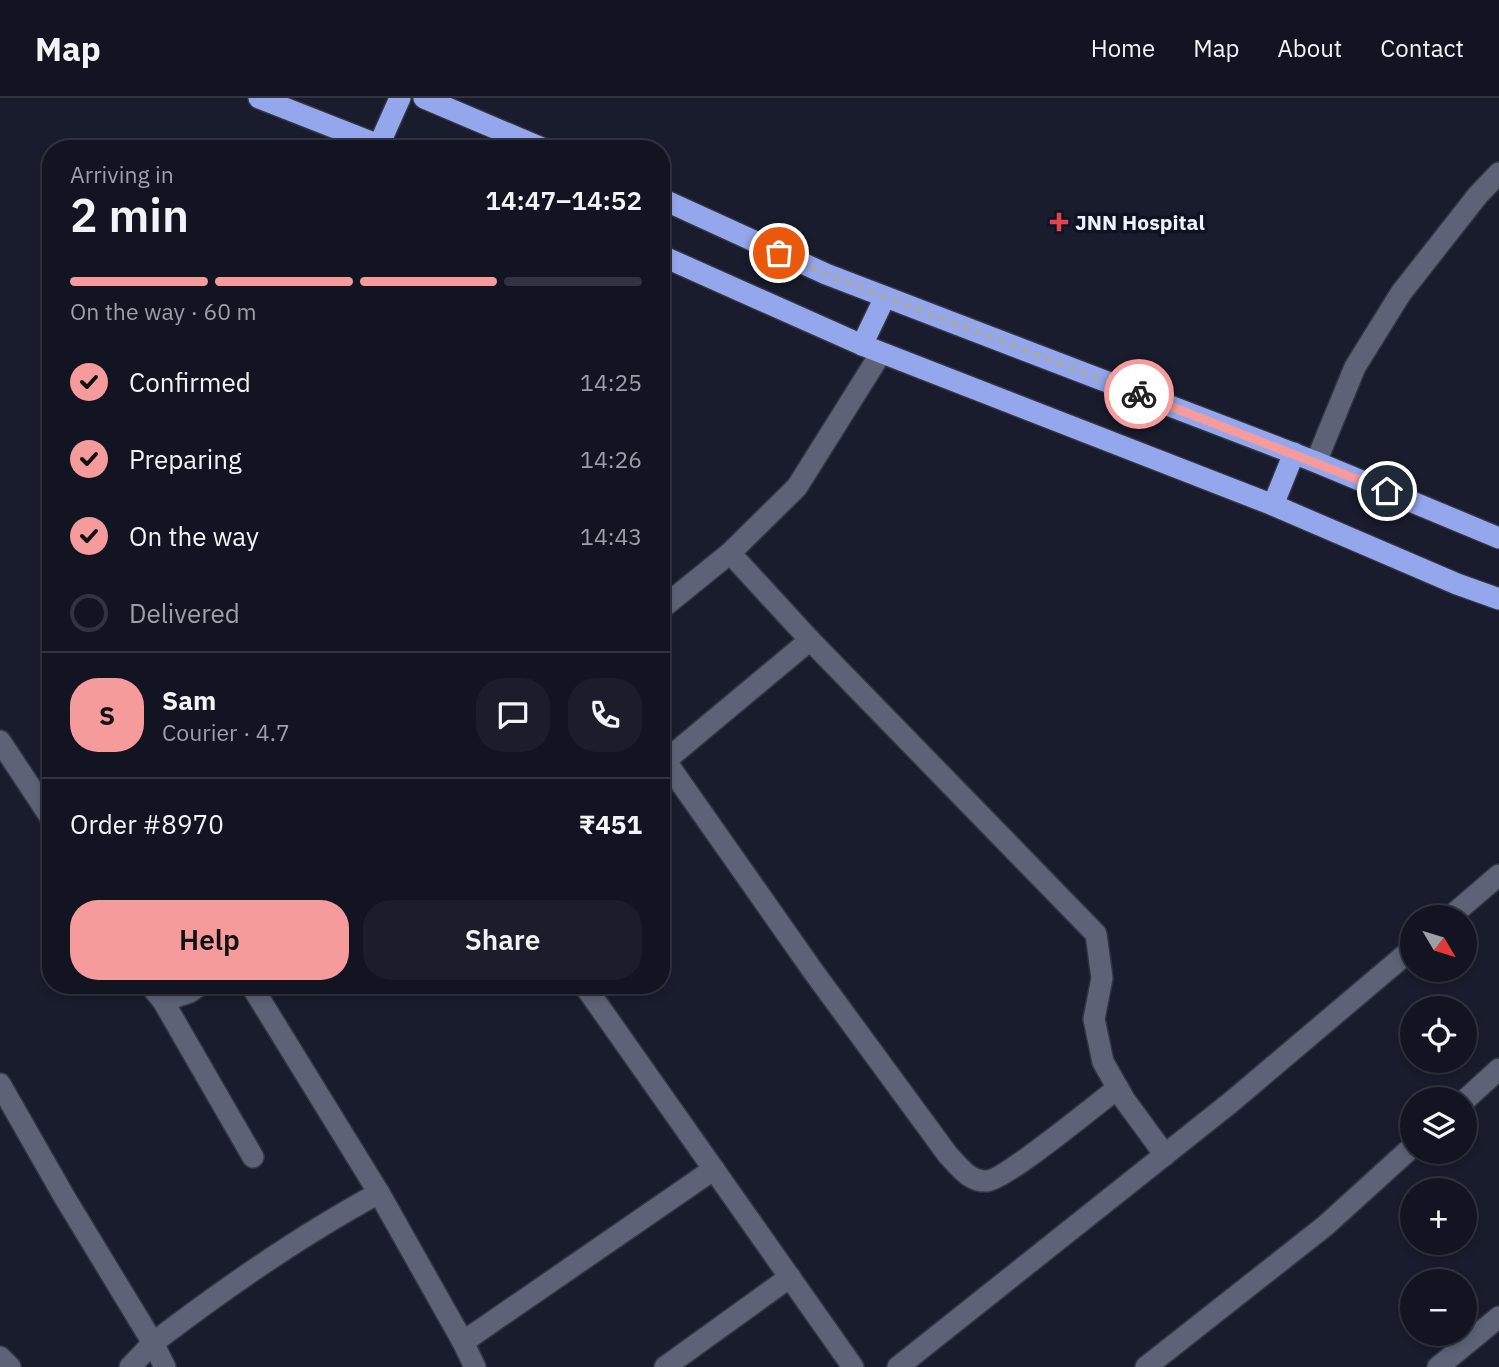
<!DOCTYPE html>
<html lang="en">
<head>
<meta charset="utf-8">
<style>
  :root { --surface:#121521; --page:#1b1e2a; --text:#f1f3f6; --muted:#9c9fa5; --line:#31343f; --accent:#f59b9c }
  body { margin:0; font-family:"IBM Plex Sans",sans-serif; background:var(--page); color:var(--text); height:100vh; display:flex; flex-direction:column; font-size:26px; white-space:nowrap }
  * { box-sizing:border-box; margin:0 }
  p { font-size:23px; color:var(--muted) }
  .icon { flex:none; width:38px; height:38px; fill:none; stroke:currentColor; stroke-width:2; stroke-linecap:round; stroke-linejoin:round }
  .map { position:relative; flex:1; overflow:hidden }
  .drawer { position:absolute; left:42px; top:42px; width:628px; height:854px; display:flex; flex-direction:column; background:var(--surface); border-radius:28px; box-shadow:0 4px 10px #0003,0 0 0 2px var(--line) }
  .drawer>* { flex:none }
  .needle { width:46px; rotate:128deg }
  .buttons { position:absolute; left:1400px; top:807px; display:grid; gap:14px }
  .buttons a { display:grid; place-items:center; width:77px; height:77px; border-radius:50%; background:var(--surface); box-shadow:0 4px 10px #0003,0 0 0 2px var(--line); font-size:35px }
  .pin { position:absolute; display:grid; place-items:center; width:60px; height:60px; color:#fff; margin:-30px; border:4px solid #fff; border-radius:50%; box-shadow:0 2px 7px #0007 }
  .courier { position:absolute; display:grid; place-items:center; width:70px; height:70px; margin:-35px; border:5px solid #f59b9c; border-radius:50%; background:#fff; color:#222; box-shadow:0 2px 9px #0007 }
  .overview em { font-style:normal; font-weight:600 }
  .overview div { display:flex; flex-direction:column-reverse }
  .overview { display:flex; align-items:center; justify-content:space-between; height:119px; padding:0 28px }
  h1 { font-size:46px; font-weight:600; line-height:52px }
  .bar { display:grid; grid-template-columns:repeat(4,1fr); gap:10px 7px; align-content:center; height:84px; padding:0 28px }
  .bar i { height:9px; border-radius:5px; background:var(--line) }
  .bar .on { background:var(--accent) }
  .bar p { grid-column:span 4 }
  .line { display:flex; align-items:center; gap:18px; padding:0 28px; border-top:2px solid var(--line) }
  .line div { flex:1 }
  .round { display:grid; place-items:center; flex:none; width:74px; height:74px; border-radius:28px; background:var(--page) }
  ol { padding:0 28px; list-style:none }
  li { display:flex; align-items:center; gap:21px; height:77px }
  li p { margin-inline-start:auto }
  li .icon { padding:7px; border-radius:50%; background:var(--accent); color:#111; stroke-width:4 }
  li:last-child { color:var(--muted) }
  li i { width:38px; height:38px; border:4px solid var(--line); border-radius:50% }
  .cta { display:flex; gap:14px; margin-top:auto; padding:14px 28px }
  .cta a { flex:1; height:80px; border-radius:28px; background:var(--accent); color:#111; font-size:28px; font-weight:600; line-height:80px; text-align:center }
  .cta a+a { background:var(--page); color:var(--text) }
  header { display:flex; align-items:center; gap:42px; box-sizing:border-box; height:98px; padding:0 35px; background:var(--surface); border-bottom:2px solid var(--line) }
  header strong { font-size:33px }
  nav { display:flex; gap:38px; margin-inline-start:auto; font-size:24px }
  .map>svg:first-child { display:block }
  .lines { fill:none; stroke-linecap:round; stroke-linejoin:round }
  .minor-casing { stroke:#333543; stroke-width:24 }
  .highway-casing { stroke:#333543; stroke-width:24 }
  .minor { stroke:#5d6276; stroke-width:21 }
  .highway { stroke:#94a6ec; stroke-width:21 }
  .done { stroke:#a4a7b4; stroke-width:7; stroke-dasharray:0 12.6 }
  .route { stroke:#f59b9c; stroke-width:9 }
  .health-dot { fill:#e0444e; stroke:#0f1222; stroke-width:2.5 }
  .labels { text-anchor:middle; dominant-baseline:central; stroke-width:7; stroke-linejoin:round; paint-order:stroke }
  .poi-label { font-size:21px; font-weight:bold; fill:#eff2fe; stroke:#0f1222; text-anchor:start }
</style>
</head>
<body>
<header>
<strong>Map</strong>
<nav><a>Home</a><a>Map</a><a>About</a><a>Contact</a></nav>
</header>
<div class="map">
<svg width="1499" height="1269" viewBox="0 0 1499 1269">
  <rect width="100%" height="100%" fill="#181c2c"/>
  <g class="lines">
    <defs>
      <g id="minor">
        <polyline points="1316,364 1355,269 1401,195 1478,97 1499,75"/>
        <polyline points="730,455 810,542 1096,836 1102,880 1094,921 1103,964 1124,1001 1165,1057"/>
        <polyline points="662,510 730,455 797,389 881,255"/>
        <polyline points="0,643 51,720"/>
        <path d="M662,658l151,215 135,184c11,11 21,27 39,26 18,-1 111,-78 131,-93"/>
        <polyline points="665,663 810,542"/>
        <polyline points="1450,819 1499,777"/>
        <polyline points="150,887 163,903 190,894 200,887"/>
        <polyline points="251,887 379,1095 463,1244 714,1071"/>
        <polyline points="584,887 853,1269"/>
        <polyline points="163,903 253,1059"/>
        <path d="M0,986l65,114 88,145c72,-55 146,-107 226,-150"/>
        <polyline points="1465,1002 1499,971"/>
        <polyline points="463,1244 475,1269"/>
        <polyline points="0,1259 10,1269"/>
        <polyline points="130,1269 153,1245 165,1269"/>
        <polyline points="665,1269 790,1179"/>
        <polyline points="898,1269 1230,1005 1412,851"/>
        <polyline points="1146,1269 1325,1128 1412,1049"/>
        <polyline points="1438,1269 1499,1219"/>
      </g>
      <g id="highway">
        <polyline points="259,0 389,51"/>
        <polyline points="424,0 544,51"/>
        <polyline points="379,47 400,0"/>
        <polyline points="662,101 826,176 1316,364 1499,440"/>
        <polyline points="662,158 862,247 1273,407 1457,486 1499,501"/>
        <polyline points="862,247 885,199"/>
        <polyline points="1273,407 1294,355"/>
      </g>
    </defs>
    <use href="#minor" class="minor-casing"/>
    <use href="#highway" class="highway-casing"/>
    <use href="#minor" class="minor"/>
    <use href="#highway" class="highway"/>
  </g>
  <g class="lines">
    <polyline class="done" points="779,155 826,176 1139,296"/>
    <polyline class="route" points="1139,296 1387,393"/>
  </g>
  <path class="health-dot" d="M1055.5 113.5h7v7h7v7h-7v7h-7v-7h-7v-7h7z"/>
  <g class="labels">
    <g class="poi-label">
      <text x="1075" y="124">JNN Hospital</text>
    </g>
  </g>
</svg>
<div class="buttons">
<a><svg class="needle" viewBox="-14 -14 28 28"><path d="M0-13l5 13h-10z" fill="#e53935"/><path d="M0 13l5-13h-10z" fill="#9c9fa5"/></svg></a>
<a><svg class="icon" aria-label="locate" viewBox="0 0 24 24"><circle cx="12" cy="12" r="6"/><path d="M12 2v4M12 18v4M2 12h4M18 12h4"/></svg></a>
<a><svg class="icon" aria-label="layers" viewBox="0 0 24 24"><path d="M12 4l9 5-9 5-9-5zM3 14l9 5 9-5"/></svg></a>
<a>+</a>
<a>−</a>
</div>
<div class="pin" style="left:779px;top:155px;background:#ea580c"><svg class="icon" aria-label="bag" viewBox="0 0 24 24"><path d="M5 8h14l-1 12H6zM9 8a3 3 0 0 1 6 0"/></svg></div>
<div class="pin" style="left:1387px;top:393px;background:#1f2937"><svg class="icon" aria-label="home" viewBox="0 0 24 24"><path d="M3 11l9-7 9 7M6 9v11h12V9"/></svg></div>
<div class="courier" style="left:1139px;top:296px"><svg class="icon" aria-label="bike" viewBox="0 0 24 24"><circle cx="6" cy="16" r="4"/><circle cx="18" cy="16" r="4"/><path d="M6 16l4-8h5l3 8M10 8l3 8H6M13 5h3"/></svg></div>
<section class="drawer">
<div class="overview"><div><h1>2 min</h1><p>Arriving in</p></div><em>14:47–14:52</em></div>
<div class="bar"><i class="on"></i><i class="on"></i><i class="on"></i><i></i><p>On the way · 60 m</p></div>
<ol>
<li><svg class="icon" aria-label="check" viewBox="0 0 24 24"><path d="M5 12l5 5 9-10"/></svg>Confirmed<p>14:25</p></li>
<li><svg class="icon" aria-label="check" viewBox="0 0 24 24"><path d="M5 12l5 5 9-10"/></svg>Preparing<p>14:26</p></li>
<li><svg class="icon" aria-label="check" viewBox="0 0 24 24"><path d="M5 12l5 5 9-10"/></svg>On the way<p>14:43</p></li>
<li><i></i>Delivered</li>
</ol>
<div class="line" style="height:126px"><b class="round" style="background:var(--accent);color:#111">S</b><div><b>Sam</b><p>Courier · 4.7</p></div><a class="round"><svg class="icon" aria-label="chat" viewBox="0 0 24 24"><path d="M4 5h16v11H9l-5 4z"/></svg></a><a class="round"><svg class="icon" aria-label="phone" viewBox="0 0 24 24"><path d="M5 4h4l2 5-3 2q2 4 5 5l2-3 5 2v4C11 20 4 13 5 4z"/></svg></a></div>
<div class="line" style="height:91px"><div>Order #8970</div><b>₹451</b></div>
<div class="cta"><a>Help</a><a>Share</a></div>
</section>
</div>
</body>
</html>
